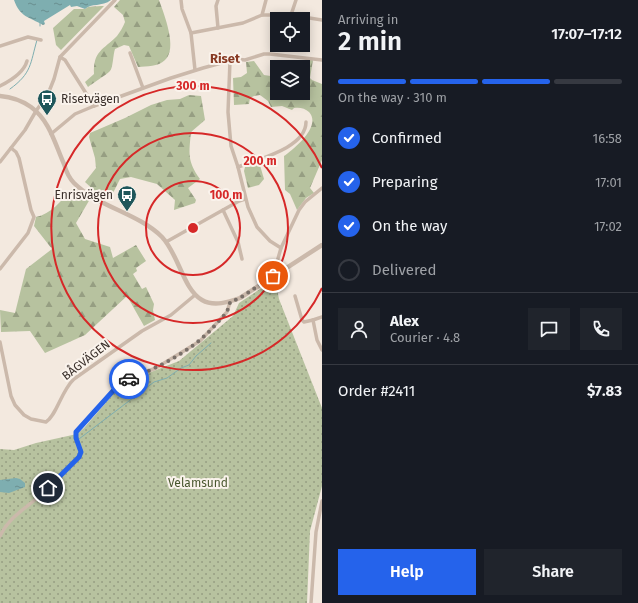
<!DOCTYPE html>
<html lang="en">
<head>
<meta charset="utf-8">
<style>
  :root { --surface:#171b24; --page:#20242c; --text:#f1f3f6; --muted:#9ea1a6; --line:#363941; --accent:#2563eb }
  body { margin:0; font-family:"Fira Sans",sans-serif; background:var(--page); color:var(--text); height:100vh; display:flex; flex-direction:column; font-size:15px; white-space:nowrap }
  * { box-sizing:border-box; margin:0 }
  p { font-size:13px; color:var(--muted) }
  .icon { flex:none; width:22px; height:22px; fill:none; stroke:currentColor; stroke-width:2; stroke-linecap:round; stroke-linejoin:round }
  .map { position:relative; flex:1; overflow:hidden }
  .drawer { display:flex; flex-direction:column; background:var(--surface); width:316px }
  .drawer>* { flex:none }
  .tools { position:absolute; left:270px; top:12px; display:grid; gap:8px }
  .tools a { display:grid; place-items:center; width:40px; height:40px; border-radius:0px; background:var(--surface); box-shadow:0 2px 10px #0003; font-size:20px }
  .pin { position:absolute; display:grid; place-items:center; width:34px; height:34px; color:#fff; margin:-17px; border:2px solid #fff; border-radius:50%; box-shadow:0 1px 4px #0007 }
  .courier { position:absolute; display:grid; place-items:center; width:40px; height:40px; margin:-20px; border:3px solid #2563eb; border-radius:50%; background:#fff; color:#222; box-shadow:0 1px 5px #0007 }
  .head em { font-style:normal; font-weight:600 }
  .head div { display:flex; flex-direction:column-reverse }
  .head { display:flex; align-items:center; justify-content:space-between; height:68px; padding:0 16px }
  h1 { font-size:26px; font-weight:600; line-height:30px }
  .bar { display:grid; grid-template-columns:repeat(4,1fr); gap:6px 4px; align-content:center; height:48px; padding:0 16px }
  .bar i { height:5px; border-radius:3px; background:var(--line) }
  .bar .active { background:var(--accent) }
  .bar p { grid-column:span 4 }
  .line { display:flex; align-items:center; gap:10px; padding:0 16px; border-top:1px solid var(--line) }
  .line div { flex:1 }
  .round { display:grid; place-items:center; flex:none; width:42px; height:42px; border-radius:0px; background:var(--page) }
  ol { padding:0 16px; list-style:none }
  li { display:flex; align-items:center; gap:12px; height:44px }
  li p { margin-inline-start:auto }
  li .icon { padding:4px; border-radius:50%; background:var(--accent); color:#fff; stroke-width:4 }
  li:last-child { color:var(--muted) }
  li i { width:22px; height:22px; border:2px solid var(--line); border-radius:50% }
  .action { display:flex; gap:8px; margin-top:auto; padding:8px 16px }
  .action a { flex:1; height:46px; border-radius:0px; background:var(--accent); color:#fff; font-size:16px; font-weight:600; line-height:46px; text-align:center }
  .action a+a { background:var(--page); color:var(--text) }
  main { display:flex; flex:1; min-height:0 }
  .map>svg:first-child { display:block }
  .forest { fill:url(#forest-firs) }
  .park { fill:url(#park-dots) }
  .water { fill:url(#water-ripples) }
  .lines { fill:none; stroke-linecap:round; stroke-linejoin:round }
  .stream { stroke:#7eaeb0; stroke-width:1 }
  .minor { stroke:#cbb9ab; stroke-width:3.5 }
  .tertiary { stroke:#cbb9ab; stroke-width:4.5 }
  .done { stroke:#7a7069; stroke-width:4; stroke-dasharray:0 7.2 }
  .route { stroke:#2563eb; stroke-width:5 }
  .ring { fill:none; stroke:#d62828; stroke-width:2 }
  .labels { text-anchor:middle; dominant-baseline:central; stroke-width:4; stroke-linejoin:round; paint-order:stroke }
  .poi-label { font-size:12px; fill:#392f2a; stroke:#faf3ec; text-anchor:start }
  .street-label { font-size:12px; fill:#392f2a; stroke:#faf3ec }
  .park-label { font-size:12px; fill:#49572e; stroke:#faf3ec }
  .neighbourhood-label { font-size:13px; font-weight:bold; fill:#883a23; stroke:#faf3ec }
  .centre { fill:#d62828; stroke:#faf3ec; stroke-width:2 }
  .ring-label { font-size:12px; text-anchor:middle; font-weight:bold; fill:#d62828; stroke:#faf3ec; stroke-width:4; stroke-linejoin:round; paint-order:stroke }
</style>
</head>
<body>
<main>
<div class="map">
<svg width="322" height="603" viewBox="0 0 322 603">
  <defs>
    <pattern id="forest-firs" width="22" height="20" patternUnits="userSpaceOnUse"><rect width="22" height="20" fill="#b7c29f"/><path d="M5 1l3.5 6h-7zM16 11l3.5 6h-7z" fill="#969e82"/></pattern>
    <pattern id="park-dots" width="8" height="8" patternUnits="userSpaceOnUse"><rect width="8" height="8" fill="#b7c29f"/><path d="M2 2h.1M6 6h.1" fill="none" stroke="#969e82" stroke-width="1.8" stroke-linecap="round"/></pattern>
    <pattern id="water-ripples" width="26" height="14" patternUnits="userSpaceOnUse"><rect width="26" height="14" fill="#7eaeb0"/><path d="M2 4q2-2 4 0t4 0M15 11q2-2 4 0t4 0" fill="none" stroke="#688e8f"/></pattern>
  </defs>
  <rect width="100%" height="100%" fill="#f3e9df"/>
  <g class="forest">
    <path d="M120,0h39c5,14 19,49 6,60 -7,7 -18,6 -27,7l-9,-21 -5,-1 -9,4c-2,6 -2,19 -5,22 -4,4 -17,12 -22,16l-3,-5 9,-8c-1,-23 9,-24 23,-38 3,-4 6,-9 8,-14l-2,-7 -9,-8z"/>
    <polygon points="101,6 104,6 61,50 56,45 53,28 74,9 85,9 88,7"/>
    <path d="M296,60h17l-3,18 2,2 10,4v76l-12,28 4,5 -8,5 -9,12 -7,-16 -5,-4 -1,-34c10,-7 38,-30 25,-44 -4,-4 -10,-5 -15,-4l-2,2 -10,-4 -11,1 -3,-6 -8,-6 -6,1 -4,2 -1,6 -15,1 -1,-27 8,-1 6,-4 -1,-11 8,-1 10,14 13,2v16h26v-26h-8z"/>
    <path d="M189,95l12,1 4,24 -14,12c-2,21 -4,29 9,47l-12,9 8,12 -1,3 -21,7 1,-10 -18,-16 -26,-7 -11,2 -10,20 -13,-6 -12,-11 11,-14 -1,-10 -6,-21 1,-4 35,-15 26,-13 16,-5 13,-1z"/>
    <polygon points="259,162 264,179 259,185 248,188 244,171 245,167"/>
    <path d="M72,189l5,1 13,9 -14,24 9,16 25,8 3,11 23,-13 10,16 -10,7 1,3 -4,3 9,15 4,-2 8,17 -1,6 2,10 -11,6 -17,-30 -42,39 -40,18 -15,-22 -29,1 -1,-22 15,3 11,-44 26,-20 -18,-23 2,-9c15,-3 25,-16 36,-28z"/>
  </g>
  <polygon class="park" points="275,279 279,299 322,408 322,486 310,531 307,603 0,603 0,449 14,450 36,443 77,434 84,428 123,383 179,361 233,316 239,303"/>
  <g class="water">
    <path d="M14,0h97c-9,7 -20,3 -26,9l-8,-3 -6,1 -1,-2 -26,16 1,3 -2,1c-14,-8 -23,-8 -29,-25z"/>
    <polygon points="16,478 20,479 25,483 25,487 9,493 0,492 0,480"/>
  </g>
  <g class="lines">
    <g class="stream">
      <polyline points="40,26 40,23"/>
      <path d="M10,89c22,-16 20,-25 27,-49"/>
      <polyline points="79,439 154,382 167,378 181,368 189,365 196,356 211,343"/>
    </g>
    <g class="minor">
      <polyline points="181,0 182,9 191,33 195,70"/>
      <polyline points="218,0 216,6 218,28"/>
      <polyline points="262,15 291,15 322,20"/>
      <polyline points="291,15 296,0"/>
      <polyline points="191,33 243,23 262,15 266,0"/>
      <polyline points="0,46 28,37 41,40"/>
      <polyline points="130,53 143,88"/>
      <polyline points="60,57 65,60 94,106"/>
      <polyline points="230,61 228,112 231,146 238,167 248,207 257,227 270,241 281,248"/>
      <path d="M0,86c10,-5 24,-14 27,-25"/>
      <polyline points="51,134 75,114 94,106 171,78 203,68 236,59 245,60 264,54 270,54 322,60"/>
      <polyline points="0,162 25,130 36,111 48,94 54,79 60,57 115,0"/>
      <path d="M238,167c20,-8 68,-19 68,-45"/>
      <polyline points="223,210 238,242 242,259"/>
      <polyline points="166,242 239,201 245,199"/>
      <polyline points="0,269 28,233 34,217 31,210 19,158 16,152 11,148"/>
      <polyline points="273,276 281,248 299,210 305,202 322,188"/>
      <polyline points="295,296 302,320 304,322 313,320"/>
      <polyline points="322,317 313,320 317,340 322,350"/>
      <path d="M0,342l11,54 4,9 9,10 7,4 15,3c11,-7 15,-31 28,-43l68,-48 29,-16 24,-20"/>
      <path d="M0,536c8,-17 23,-26 37,-38 14,-12 28,-27 42,-41l2,-5 -5,-14v-6l46,-51 34,-13 44,-27 27,-29 3,-10"/>
      <polyline points="311,603 316,532 322,501"/>
    </g>
    <path class="tertiary" d="M0,96c12,1 21,4 31,11 19,14 24,37 33,57 2,7 5,14 10,19 24,24 64,30 88,54 17,18 21,52 40,63 12,7 27,2 38,-2l82,-53"/>
  </g>
  <g class="lines">
    <path class="done" d="M129,379c33,-13 65,-29 88,-56 6,-6 12,-12 13,-21l10,-4 33,-22"/>
    <polyline class="route" points="48,488 79,457 81,452 76,438 76,432 122,381 129,379"/>
  </g>
  <g class="ring">
    <circle cx="193" cy="228" r="47"/>
    <circle cx="193" cy="228" r="95"/>
    <path d="M322 288A142 142 0 1 1 322 168"/>
  </g>
  <defs>
    <symbol id="bus-pin" viewBox="-11 -11 22 30"><path d="M0 17L-7.5 6A9.5 9.5 0 1 1 7.5 6Z" fill="#1f575b" stroke="#faf3ec"/><path d="M-5-6H5V4H4V6H2V4H-2V6H-4V4H-5ZM-3.5-4V0h7V-4ZM-3.5 1.2v1.5H-2V1.2ZM2 1.2v1.5H3.5V1.2Z" fill="#fff"/></symbol>
  </defs>
  <g fill-rule="evenodd">
    <use href="#bus-pin" x="36" y="88" width="22" height="30"/>
    <use href="#bus-pin" x="116" y="184" width="22" height="30"/>
  </g>
  <g class="labels">
    <g class="poi-label">
      <text x="61" y="99">Risetvägen</text>
      <text x="113" y="195" text-anchor="end">Enrisvägen</text>
    </g>
    <g class="street-label">
      <text transform="translate(86 360) rotate(-38)">BÅGVÄGEN</text>
    </g>
    <g class="park-label">
      <text x="198" y="483">Velamsund</text>
    </g>
    <g class="neighbourhood-label">
      <text x="225" y="58">Riset</text>
    </g>
  </g>
  <circle cx="193" cy="228" r="6" class="centre"/>
  <g class="ring-label">
    <text x="193" y="90">300 m</text>
    <text x="260" y="165">200 m</text>
    <text x="226" y="199">100 m</text>
  </g>
</svg>
<div class="tools">
<a><svg class="icon" aria-label="locate" viewBox="0 0 24 24"><circle cx="12" cy="12" r="6"/><path d="M12 2v4M12 18v4M2 12h4M18 12h4"/></svg></a>
<a><svg class="icon" aria-label="layers" viewBox="0 0 24 24"><path d="M12 4l9 5-9 5-9-5zM3 14l9 5 9-5"/></svg></a>
</div>
<div class="pin" style="left:273px;top:276px;background:#ea580c"><svg class="icon" aria-label="bag" viewBox="0 0 24 24"><path d="M5 8h14l-1 12H6zM9 8a3 3 0 0 1 6 0"/></svg></div>
<div class="pin" style="left:48px;top:488px;background:#1f2937"><svg class="icon" aria-label="home" viewBox="0 0 24 24"><path d="M3 11l9-7 9 7M6 9v11h12V9"/></svg></div>
<div class="courier" style="left:129px;top:379px"><svg class="icon" aria-label="car" viewBox="0 0 24 24"><path d="M5 17H2v-5l4-1 3-4h7l3 4 3 1v5h-3M9 17h6M6 11h13"/><circle cx="7" cy="17" r="2"/><circle cx="17" cy="17" r="2"/></svg></div>
</div>
<section class="drawer">
<div class="head"><div><h1>2 min</h1><p>Arriving in</p></div><em>17:07–17:12</em></div>
<div class="bar"><i class="active"></i><i class="active"></i><i class="active"></i><i></i><p>On the way · 310 m</p></div>
<ol>
<li><svg class="icon" aria-label="check" viewBox="0 0 24 24"><path d="M5 12l5 5 9-10"/></svg>Confirmed<p>16:58</p></li>
<li><svg class="icon" aria-label="check" viewBox="0 0 24 24"><path d="M5 12l5 5 9-10"/></svg>Preparing<p>17:01</p></li>
<li><svg class="icon" aria-label="check" viewBox="0 0 24 24"><path d="M5 12l5 5 9-10"/></svg>On the way<p>17:02</p></li>
<li><i></i>Delivered</li>
</ol>
<div class="line" style="height:72px"><a class="round"><svg class="icon" aria-label="person" viewBox="0 0 24 24"><circle cx="12" cy="8" r="4"/><path d="M4 21q1-7 8-7t8 7"/></svg></a><div><b>Alex</b><p>Courier · 4.8</p></div><a class="round"><svg class="icon" aria-label="chat" viewBox="0 0 24 24"><path d="M4 5h16v11H9l-5 4z"/></svg></a><a class="round"><svg class="icon" aria-label="phone" viewBox="0 0 24 24"><path d="M5 4h4l2 5-3 2q2 4 5 5l2-3 5 2v4C11 20 4 13 5 4z"/></svg></a></div>
<div class="line" style="height:52px"><div>Order #2411</div><b>$7.83</b></div>
<div class="action"><a>Help</a><a>Share</a></div>
</section>
</main>
</body>
</html>
